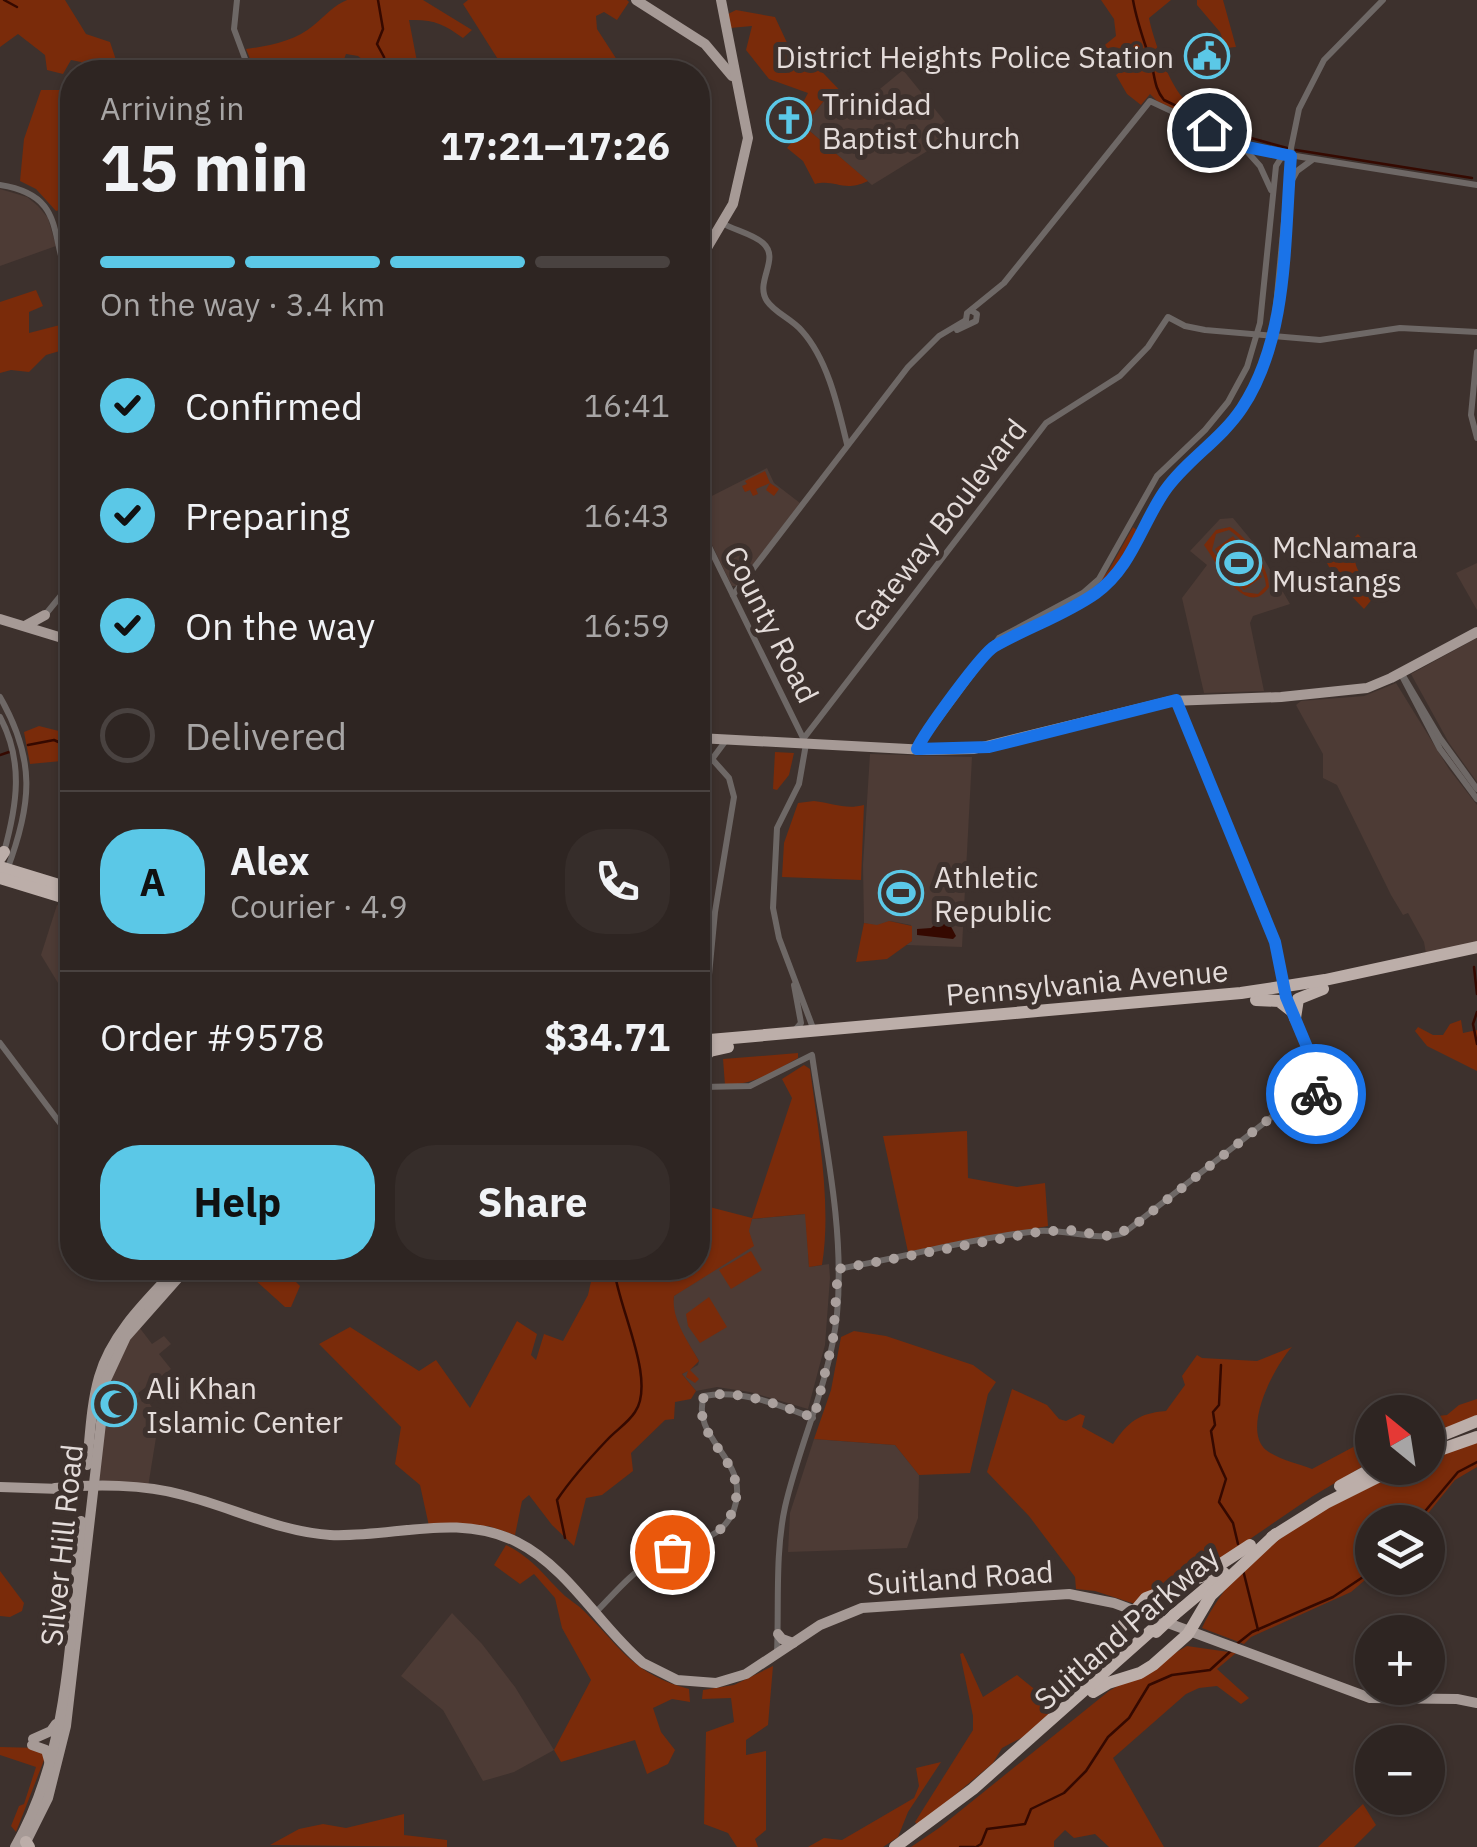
<!DOCTYPE html>
<html lang="en">
<head>
<meta charset="utf-8">
<style>
  :root { --surface:#2e2522; --page:#362d2a; --text:#f1f3f6; --muted:#a7a5a5; --line:#494240; --accent:#5bc8e7 }
  body { margin:0; font-family:"IBM Plex Sans",sans-serif; background:var(--page); color:var(--text); height:100vh; display:flex; flex-direction:column; font-size:38px; white-space:nowrap }
  * { box-sizing:border-box; margin:0 }
  p { font-size:32px; color:var(--muted) }
  .icon { flex:none; width:55px; height:55px; fill:none; stroke:currentColor; stroke-width:2; stroke-linecap:round; stroke-linejoin:round }
  .map { position:relative; flex:1; overflow:hidden }
  .side { position:absolute; left:60px; top:60px; width:650px; height:1220px; display:flex; flex-direction:column; background:var(--surface); border-radius:40px; box-shadow:0 2px 8px #0004,0 0 0 2px var(--line) }
  .side>* { flex:none }
  .needle { width:65px; rotate:330deg }
  .controls { position:absolute; left:1355px; top:1395px; display:grid; gap:20px }
  .controls a { display:grid; place-items:center; width:90px; height:90px; border-radius:50%; background:var(--surface); box-shadow:0 2px 8px #0004,0 0 0 2px var(--line); font-size:50px }
  .pin { position:absolute; display:grid; place-items:center; width:85px; height:85px; color:#fff; margin:-42px; border:5px solid #fff; border-radius:50%; box-shadow:0 2px 10px #0007 }
  .courier { position:absolute; display:grid; place-items:center; width:100px; height:100px; margin:-50px; border:8px solid #1a73e8; border-radius:50%; background:#fff; color:#222; box-shadow:0 2px 12px #0007 }
  .summary em { font-style:normal; font-weight:700 }
  .summary div { display:flex; flex-direction:column-reverse }
  .summary { display:flex; align-items:center; justify-content:space-between; height:170px; padding:0 40px }
  h1 { font-size:65px; font-weight:700; line-height:75px }
  .bar { display:grid; grid-template-columns:repeat(4,1fr); gap:15px 10px; align-content:center; height:120px; padding:0 40px }
  .bar i { height:12px; border-radius:8px; background:var(--line) }
  .bar .active { background:var(--accent) }
  .bar p { grid-column:span 4 }
  .line { display:flex; align-items:center; gap:25px; padding:0 40px; border-top:2px solid var(--line) }
  .line div { flex:1 }
  .round { display:grid; place-items:center; flex:none; width:105px; height:105px; border-radius:40px; background:var(--page) }
  ol { padding:0 40px; list-style:none }
  li { display:flex; align-items:center; gap:30px; height:110px }
  li p { margin-inline-start:auto }
  li .icon { padding:10px; border-radius:50%; background:var(--accent); color:#111; stroke-width:4 }
  li:last-child { color:var(--muted) }
  li i { width:55px; height:55px; border:5px solid var(--line); border-radius:50% }
  .primary-button { display:flex; gap:20px; margin-top:auto; padding:20px 40px }
  .primary-button a { flex:1; height:115px; border-radius:40px; background:var(--accent); color:#111; font-size:40px; font-weight:700; line-height:115px; text-align:center }
  .primary-button a+a { background:var(--page); color:var(--text) }
  .map>svg:first-child { display:block }
  .built { fill:#4d3b35 }
  .green { fill:#7a2b0a; fill-rule:evenodd }
  .water { fill:#350900 }
  .lines { fill:none; stroke-linecap:round; stroke-linejoin:round }
  .stream { stroke:#350900; stroke-width:2.5 }
  .minor { stroke:#6e6866; stroke-width:6 }
  .major { stroke:#a69a96; stroke-width:10 }
  .highway { stroke:#bcaea9; stroke-width:12 }
  .highway-bridge { stroke:#bcaea9; stroke-width:12 }
  .done { stroke:#aaa09d; stroke-width:10; stroke-dasharray:0 18 }
  .route { stroke:#1a73e8; stroke-width:12 }
  .labels { text-anchor:middle; dominant-baseline:central; stroke-width:10; stroke-linejoin:round; paint-order:stroke }
  .poi-label { font-size:30px; fill:#e4dcda; stroke:#3d312d; text-anchor:start }
  .street-label { font-size:30px; fill:#e4dcda; stroke:#3d312d }
</style>
</head>
<body>
<div class="map">
<svg width="1477" height="1847" viewBox="0 0 1477 1847">
  <rect width="100%" height="100%" fill="#3d312d"/>
  <g class="built">
    <polygon points="903,70 955,134 872,185 804,126 827,97 847,116"/>
    <polygon points="0,189 27,197 38,206 48,218 56,246 0,266"/>
    <polygon points="767,468 774,483 800,503 737,586 732,586 698,516 698,503"/>
    <polygon points="1233,518 1257,547 1290,604 1253,616 1250,623 1264,691 1204,693 1182,598 1207,565 1190,551 1220,519"/>
    <polygon points="1477,563 1477,610 1456,573"/>
    <polygon points="1477,638 1477,782 1449,743 1411,674"/>
    <polygon points="1396,683 1449,769 1477,805 1477,943 1426,954 1424,942 1408,913 1403,915 1391,895 1337,785 1323,778 1323,754 1296,705 1301,701 1364,696"/>
    <polygon points="870,754 972,757 962,947 906,945 912,941 911,925 890,921 877,926 864,923 863,865"/>
    <polygon points="57,905 72,910 72,1006 41,955"/>
    <polygon points="806,1214 809,1267 829,1264 830,1278 825,1345 808,1409 750,1392 717,1387 696,1391 682,1374 698,1365 699,1361 680,1330 672,1308 674,1296 748,1231 752,1219"/>
    <polygon points="139,1327 152,1344 164,1336 171,1344 159,1354 171,1369 138,1393 142,1402 148,1401 159,1419 148,1487 125,1486 96,1479 109,1380 123,1348"/>
    <polygon points="814,1439 895,1445 919,1475 918,1518 907,1548 788,1552 790,1513"/>
    <polygon points="452,1613 482,1644 515,1687 554,1750 514,1772 483,1781 443,1710 401,1676"/>
  </g>
  <g class="green">
    <polygon points="0,0 65,0 86,34 110,42 116,60 139,72 91,72 81,62 71,60 63,74 47,70 45,55 18,34 0,47"/>
    <path d="M347,0h76l49,30 -9,8c-19,-14 -30,-19 -54,-18l10,52h-41l-20,-16 -12,-2 -5,13 -86,4 -9,-22c24,-3 49,-8 68,-24 11,-9 20,-20 33,-25z"/>
    <polygon points="468,0 627,0 629,2 617,20 604,12 596,16 597,29 619,63 617,68 604,71 595,63 580,72 506,72 463,4"/>
    <path d="M1101,0h70l-22,18c4,21 21,69 37,83 8,7 19,12 29,17l-4,9 -54,-26 -7,-7 -9,11 -14,-11 -11,-19 12,-10 -7,-10 -11,6 -9,-13 15,-12 -2,-17z"/>
    <polygon points="1197,0 1223,0 1236,47 1226,48 1220,32 1197,5"/>
    <polygon points="736,10 775,17 789,47 800,49 852,103 842,111 827,97 810,118 798,112 808,93 769,79 746,50 752,26 730,28 728,14"/>
    <polygon points="41,90 72,90 72,206 56,211 36,189 20,181 24,139"/>
    <path d="M805,127l63,54c-25,12 -32,-2 -53,3l-12,-23 -16,-13z"/>
    <polygon points="36,290 43,306 29,312 29,333 60,325 70,348 46,355 29,372 11,370 0,373 0,302"/>
    <polygon points="765,471 770,483 779,489 774,496 766,490 770,483 756,489 758,494 753,496 750,490 745,492 742,486 747,484 745,481"/>
    <polygon points="1133,527 1140,533 1118,571 1093,594 998,642 1097,584 1109,570"/>
    <path d="M1230,527c17,10 39,40 39,60 -23,34 -52,-24 -65,-42l12,-15zM1229,530c15,9 37,39 37,56l-8,8 -15,-2 -31,-42 4,-16z"/>
    <path d="M1358,534l5,6c-18,22 -2,37 15,52l-14,17 -28,-29 -9,-17z"/>
    <polygon points="1233,536 1262,577 1244,590 1215,549"/>
    <polygon points="39,726 63,732 72,729 72,760 30,764 24,732"/>
    <polygon points="775,752 794,753 789,775 777,790 773,789"/>
    <path d="M814,801c19,2 31,9 50,4l-3,75 -79,-3 2,-34 14,-40z"/>
    <polygon points="889,921 912,926 912,941 887,959 856,962 864,923 877,925"/>
    <polygon points="1461,1020 1463,1033 1477,1030 1477,1071 1427,1046 1415,1031 1418,1027 1433,1035 1443,1035 1450,1024"/>
    <path d="M798,1053v5c-25,14 -44,27 -73,27l-2,-26z"/>
    <path d="M804,1065l6,4c8,61 22,135 12,196l-13,2 -4,-53 -53,5 -3,12 5,15 -80,50c-3,23 14,45 25,65l-9,9 9,9 -4,4 -9,-6 2,-6 -6,3 14,17 -5,8 -16,3 -1,17 -9,1 -34,33 2,18 -31,24 -16,3 -12,48 -22,-21 -23,-30 -7,6 -7,34 -27,-9h-59l-9,-41 -25,-21 6,-37 -82,-83 31,-17 69,44 17,-11 34,48 47,-87 20,13 -6,21 5,5 8,-26 19,7 25,-46 6,-27h104v-64l54,14 40,-120 -10,-19z"/>
    <polygon points="967,1131 968,1178 1017,1187 1045,1183 1048,1226 908,1252 883,1136"/>
    <polygon points="751,1251 762,1270 731,1289 719,1270"/>
    <polygon points="242,1268 286,1272 300,1286 291,1307 285,1307"/>
    <polygon points="709,1297 727,1327 700,1343 688,1326 686,1314"/>
    <polygon points="854,1331 886,1336 973,1365 996,1382 988,1394 970,1473 919,1475 895,1445 814,1439 831,1390 841,1337"/>
    <path d="M1292,1347c-17,18 -51,82 -26,103 11,9 33,14 46,19l60,-32v24l-59,35 -104,71 -74,37 -40,-13 -19,-2 -1,-12 -46,-61 -42,-44 25,-83 35,16 12,14 7,2 14,-7 5,2 -3,11 31,17c15,-22 26,-31 53,-33l19,-26 -3,-9 15,-21 5,3 55,3z"/>
    <polygon points="1477,1399 1477,1417 1428,1436 1428,1417 1447,1415 1459,1405"/>
    <path d="M1477,1441v26l-22,13 -34,42h-49v52l-21,18 -100,45 -7,7 -42,-16c9,-20 24,-41 39,-57 35,-35 138,-103 187,-103v-8z"/>
    <path d="M506,1545c28,14 38,31 59,51 6,5 13,9 19,15 38,38 49,63 105,78l1,13 -18,-3 -19,9 8,24 14,18 -7,14 -21,10 -12,-34 -74,22 -7,-12 37,-70 -29,-52 -7,-30 -21,-24 -14,10 -26,-19z"/>
    <polygon points="0,1571 24,1603 22,1611 10,1617 0,1616"/>
    <polygon points="1187,1646 1236,1653 1217,1669 1249,1698 1241,1704 1217,1686 1199,1688 1186,1694 1113,1758 1164,1847 1109,1847 1095,1834 1074,1838 1065,1830 1054,1841 1054,1847 911,1847 939,1828 1109,1691"/>
    <polygon points="963,1653 983,1697 1017,1675 1033,1688 1042,1685 1051,1686 1051,1712 1023,1737 1002,1748 993,1763 918,1826 915,1822 973,1730 973,1716 960,1654"/>
    <polygon points="773,1666 768,1725 746,1740 746,1755 766,1751 766,1830 755,1839 758,1847 737,1847 728,1833 704,1824 706,1732 734,1722 731,1698 702,1699 703,1690 734,1685"/>
    <polygon points="0,1747 39,1748 46,1755 16,1832 11,1826 19,1806 24,1804 36,1767 0,1755"/>
    <polygon points="941,1762 908,1812 898,1837 883,1847 808,1847 824,1838 842,1840 914,1798 919,1786 916,1768"/>
    <polygon points="1363,1804 1376,1825 1354,1847 1318,1847"/>
    <polygon points="404,1814 404,1835 447,1840 447,1847 270,1845 299,1829 323,1824 346,1828"/>
  </g>
  <polygon class="water" points="942,918 947,919 956,936 953,939 917,935 917,929 931,928"/>
  <g class="lines">
    <g class="stream">
      <polyline points="4,0 17,7"/>
      <polyline points="378,0 383,29 377,44 384,57 386,72"/>
      <path d="M1133,0c4,23 11,41 18,62 4,14 3,26 13,38l69,33 54,15"/>
      <polyline points="1296,150 1472,178"/>
      <polyline points="28,745 54,740 72,748"/>
      <polyline points="0,755 9,752"/>
      <polyline points="1474,967 1477,994"/>
      <polyline points="1477,1012 1473,1024 1477,1044"/>
      <polyline points="1221,1365 1219,1405 1213,1412 1215,1425 1211,1431 1215,1455 1226,1479 1219,1502 1233,1523 1238,1544"/>
      <polyline points="1416,1522 1458,1472 1477,1462"/>
      <path d="M565,1538l-8,-38c14,-21 32,-41 50,-60 8,-9 21,-17 28,-28 22,-32 -18,-107 -21,-144"/>
      <polyline points="1243,1570 1258,1630"/>
      <polyline points="1238,1643 1252,1632 1333,1597 1372,1571"/>
      <polyline points="960,1847 974,1847"/>
      <polyline points="976,1847 981,1844 987,1829 1025,1824 1031,1809 1064,1793 1086,1771 1108,1737 1129,1718 1149,1685 1172,1675 1210,1670 1233,1649"/>
    </g>
    <g class="minor">
      <polyline points="237,0 234,29 250,72"/>
      <polyline points="1243,147 1260,166 1271,190"/>
      <polyline points="1291,182 1297,171 1312,160"/>
      <path d="M0,185c70,11 47,56 72,99"/>
      <path d="M722,223c12,7 31,11 41,20 18,16 -9,39 4,58 8,12 25,18 35,30 26,29 36,76 45,113"/>
      <polyline points="966,320 967,313 1004,283 1150,101 1252,149 1477,185"/>
      <polyline points="957,330 976,321 977,314 972,311"/>
      <polyline points="1477,352 1471,415 1477,438"/>
      <polyline points="698,524 806,744 799,784 777,828 773,908 779,938 813,1028"/>
      <polyline points="733,595 908,367 939,336 966,320"/>
      <polyline points="45,615 72,582"/>
      <polyline points="992,647 1082,602 1110,582 1127,560 1171,483 1229,426 1249,397 1264,363 1274,327 1291,148 1299,109 1324,60 1383,0"/>
      <polyline points="1401,674 1440,749 1477,799"/>
      <polyline points="1402,674 1440,738 1477,789"/>
      <path d="M0,697c36,63 32,107 7,173"/>
      <polyline points="1176,700 1275,942 1289,1004"/>
      <path d="M0,717c24,45 17,88 4,135"/>
      <polyline points="804,738 1046,423 1120,376 1148,347 1168,317 1185,326 1205,330 1320,340 1400,328 1477,332"/>
      <polyline points="917,749 999,638 1083,593 1099,579 1157,476 1205,430 1228,402 1247,367 1260,323 1276,166 1283,155"/>
      <polyline points="698,778 727,739"/>
      <polyline points="794,985 801,1023 796,1029"/>
      <polyline points="703,1038 715,912 734,797 729,778 712,759"/>
      <polyline points="0,1043 72,1139"/>
      <path d="M702,1061v26l48,-1 62,-31c12,84 33,173 25,259 -7,68 -37,127 -52,193 -10,46 -6,98 -8,146"/>
      <path d="M838,1269c67,-12 134,-31 201,-38 28,-2 59,11 85,2l154,-121 47,-21 -31,-75"/>
      <path d="M596,1612c17,-17 35,-39 57,-52 32,-19 81,-17 84,-66 3,-38 -46,-59 -33,-98 37,-7 75,9 109,22"/>
    </g>
    <g class="major">
      <polyline points="636,0 705,44 732,76"/>
      <polyline points="698,263 733,204 748,138 721,0"/>
      <polyline points="0,619 72,641"/>
      <polyline points="25,626 45,615"/>
      <polyline points="698,738 927,750 974,749 1170,701 1281,697 1367,688 1391,678 1477,632"/>
      <path d="M87,1465c3,-29 4,-60 12,-88 12,-43 48,-77 78,-109"/>
      <polyline points="0,1487 61,1489"/>
      <path d="M55,1488c39,-4 89,-4 128,7 48,12 97,37 147,40 63,3 127,-23 187,7 52,26 83,85 126,121l34,17 39,3 30,-9 74,-49 42,-17 207,-14 45,9 256,95 87,1 20,4"/>
      <polyline points="778,1634 782,1639 793,1643"/>
      <polyline points="33,1739 51,1731 56,1724"/>
      <polyline points="32,1745 46,1750 50,1764"/>
      <polyline points="24,1846 48,1798 66,1726 106,1380 126,1337 187,1268"/>
      <path d="M15,1847c56,-97 55,-217 66,-326"/>
    </g>
    <g class="highway">
      <polyline points="0,858 4,852"/>
      <polyline points="0,867 72,889"/>
      <polyline points="0,878 72,900"/>
      <polyline points="1256,1000 1279,1001 1293,1012"/>
      <polyline points="1295,1018 1298,999 1323,989"/>
      <polyline points="698,1041 1241,993 1325,980 1477,947"/>
      <polyline points="702,1059 710,1051 728,1047"/>
      <polyline points="1428,1441 1477,1421"/>
      <polyline points="1428,1454 1477,1437"/>
      <polyline points="1340,1486 1373,1468"/>
      <polyline points="1272,1537 1326,1503 1396,1468"/>
      <polyline points="1174,1615 1224,1573"/>
      <polyline points="1081,1687 1112,1638 1146,1598 1201,1577 1250,1545"/>
      <polyline points="1093,1692 1108,1683 1140,1673 1153,1665 1188,1634 1211,1595 1276,1534"/>
      <polyline points="26,1842 29,1847"/>
      <polyline points="895,1847 973,1789 1153,1629"/>
    </g>
    <polyline class="highway-bridge" points="1156,1632 1174,1615"/>
  </g>
  <g class="lines">
    <path class="done" d="M672,1552c26,-8 53,-16 62,-45 15,-48 -44,-66 -30,-111 37,-7 75,9 110,22l19,-78 5,-71 200,-37 31,-2 37,6 24,-7 148,-117 38,-18"/>
    <path class="route" d="M1209,130l33,16 49,10c-7,83 -2,181 -49,252 -22,33 -56,52 -78,84 -23,34 -33,76 -68,101 -31,22 -68,34 -101,53 -13,7 -71,87 -78,103l72,-2 187,-47 99,242 11,55 39,93 -9,4"/>
  </g>
  <defs>
    <symbol id="civic-ring" viewBox="-11 -11 22 22"><circle r="9.5" fill="#3d312d" stroke="#5bc8e7" stroke-width="1.5"/><path d="M-.6-6.5H3V-4.5H.6V-3L4-1V1h2V6H-6V1h2V-1L-.6-3ZM-1.2 2.5V6h2.4V2.5Z" fill="#5bc8e7"/></symbol>
    <symbol id="church-ring" viewBox="-11 -11 22 22"><circle r="9.5" fill="#3d312d" stroke="#5bc8e7" stroke-width="1.5"/><path d="M-1.2-6h2.4v3.5h3.3v2.4h-3.3V6h-2.4V-.1h-3.3v-2.4h3.3Z" fill="#5bc8e7"/></symbol>
    <symbol id="stadium-ring" viewBox="-11 -11 22 22"><circle r="9.5" fill="#3d312d" stroke="#5bc8e7" stroke-width="1.5"/><path d="M0-5a6.5 5 0 1 0 0 10a6.5 5 0 1 0 0-10ZM-3.5-1.8h7v3.6h-7Z" fill="#5bc8e7"/></symbol>
    <symbol id="mosque-ring" viewBox="-11 -11 22 22"><circle r="9.5" fill="#3d312d" stroke="#5bc8e7" stroke-width="1.5"/><path d="M3.5-4.9A6 6 0 1 0 3.5 4.9A5 5 0 1 1 3.5-4.9Z" fill="#5bc8e7"/></symbol>
  </defs>
  <g fill-rule="evenodd">
    <use href="#civic-ring" x="1182" y="31" width="50" height="50"/>
    <use href="#church-ring" x="764" y="95" width="50" height="50"/>
    <use href="#stadium-ring" x="1214" y="538" width="50" height="50"/>
    <use href="#stadium-ring" x="876" y="868" width="50" height="50"/>
    <use href="#mosque-ring" x="89" y="1379" width="50" height="50"/>
  </g>
  <g class="labels">
    <g class="poi-label">
      <text x="1174" y="56" text-anchor="end">District Heights Police Station</text>
      <text x="822" y="103">Trinidad<tspan x="822" dy="34">Baptist Church</tspan></text>
      <text x="1272" y="546">McNamara<tspan x="1272" dy="34">Mustangs</tspan></text>
      <text x="934" y="876">Athletic<tspan x="934" dy="34">Republic</tspan></text>
      <text x="146" y="1387">Ali Khan<tspan x="146" dy="34">Islamic Center</tspan></text>
    </g>
    <g class="street-label">
      <text transform="translate(939 525) rotate(-52)">Gateway Boulevard</text>
      <text transform="translate(772 624) rotate(63)">County Road</text>
      <text transform="translate(1087 982) rotate(-5)">Pennsylvania Avenue</text>
      <text transform="translate(61 1545) rotate(-84)">Silver Hill Road</text>
      <text transform="translate(960 1577) rotate(-4)">Suitland Road</text>
      <text transform="translate(1126 1627) rotate(-41)">Suitland Parkway</text>
    </g>
  </g>
</svg>
<div class="controls">
<a><svg class="needle" viewBox="-14 -14 28 28"><path d="M0-13l5 13h-10z" fill="#e53935"/><path d="M0 13l5-13h-10z" fill="#a7a5a5"/></svg></a>
<a><svg class="icon" aria-label="layers" viewBox="0 0 24 24"><path d="M12 4l9 5-9 5-9-5zM3 14l9 5 9-5"/></svg></a>
<a>+</a>
<a>−</a>
</div>
<div class="pin" style="left:672px;top:1552px;background:#ea580c"><svg class="icon" aria-label="bag" viewBox="0 0 24 24"><path d="M5 8h14l-1 12H6zM9 8a3 3 0 0 1 6 0"/></svg></div>
<div class="pin" style="left:1209px;top:130px;background:#1f2937"><svg class="icon" aria-label="home" viewBox="0 0 24 24"><path d="M3 11l9-7 9 7M6 9v11h12V9"/></svg></div>
<div class="courier" style="left:1316px;top:1094px"><svg class="icon" aria-label="bike" viewBox="0 0 24 24"><circle cx="6" cy="16" r="4"/><circle cx="18" cy="16" r="4"/><path d="M6 16l4-8h5l3 8M10 8l3 8H6M13 5h3"/></svg></div>
<section class="side">
<div class="summary"><div><h1>15 min</h1><p>Arriving in</p></div><em>17:21–17:26</em></div>
<div class="bar"><i class="active"></i><i class="active"></i><i class="active"></i><i></i><p>On the way · 3.4 km</p></div>
<ol>
<li><svg class="icon" aria-label="check" viewBox="0 0 24 24"><path d="M5 12l5 5 9-10"/></svg>Confirmed<p>16:41</p></li>
<li><svg class="icon" aria-label="check" viewBox="0 0 24 24"><path d="M5 12l5 5 9-10"/></svg>Preparing<p>16:43</p></li>
<li><svg class="icon" aria-label="check" viewBox="0 0 24 24"><path d="M5 12l5 5 9-10"/></svg>On the way<p>16:59</p></li>
<li><i></i>Delivered</li>
</ol>
<div class="line" style="height:180px"><b class="round" style="background:var(--accent);color:#111">A</b><div><b>Alex</b><p>Courier · 4.9</p></div><a class="round"><svg class="icon" aria-label="phone" viewBox="0 0 24 24"><path d="M5 4h4l2 5-3 2q2 4 5 5l2-3 5 2v4C11 20 4 13 5 4z"/></svg></a></div>
<div class="line" style="height:130px"><div>Order #9578</div><b>$34.71</b></div>
<div class="primary-button"><a>Help</a><a>Share</a></div>
</section>
</div>
</body>
</html>
